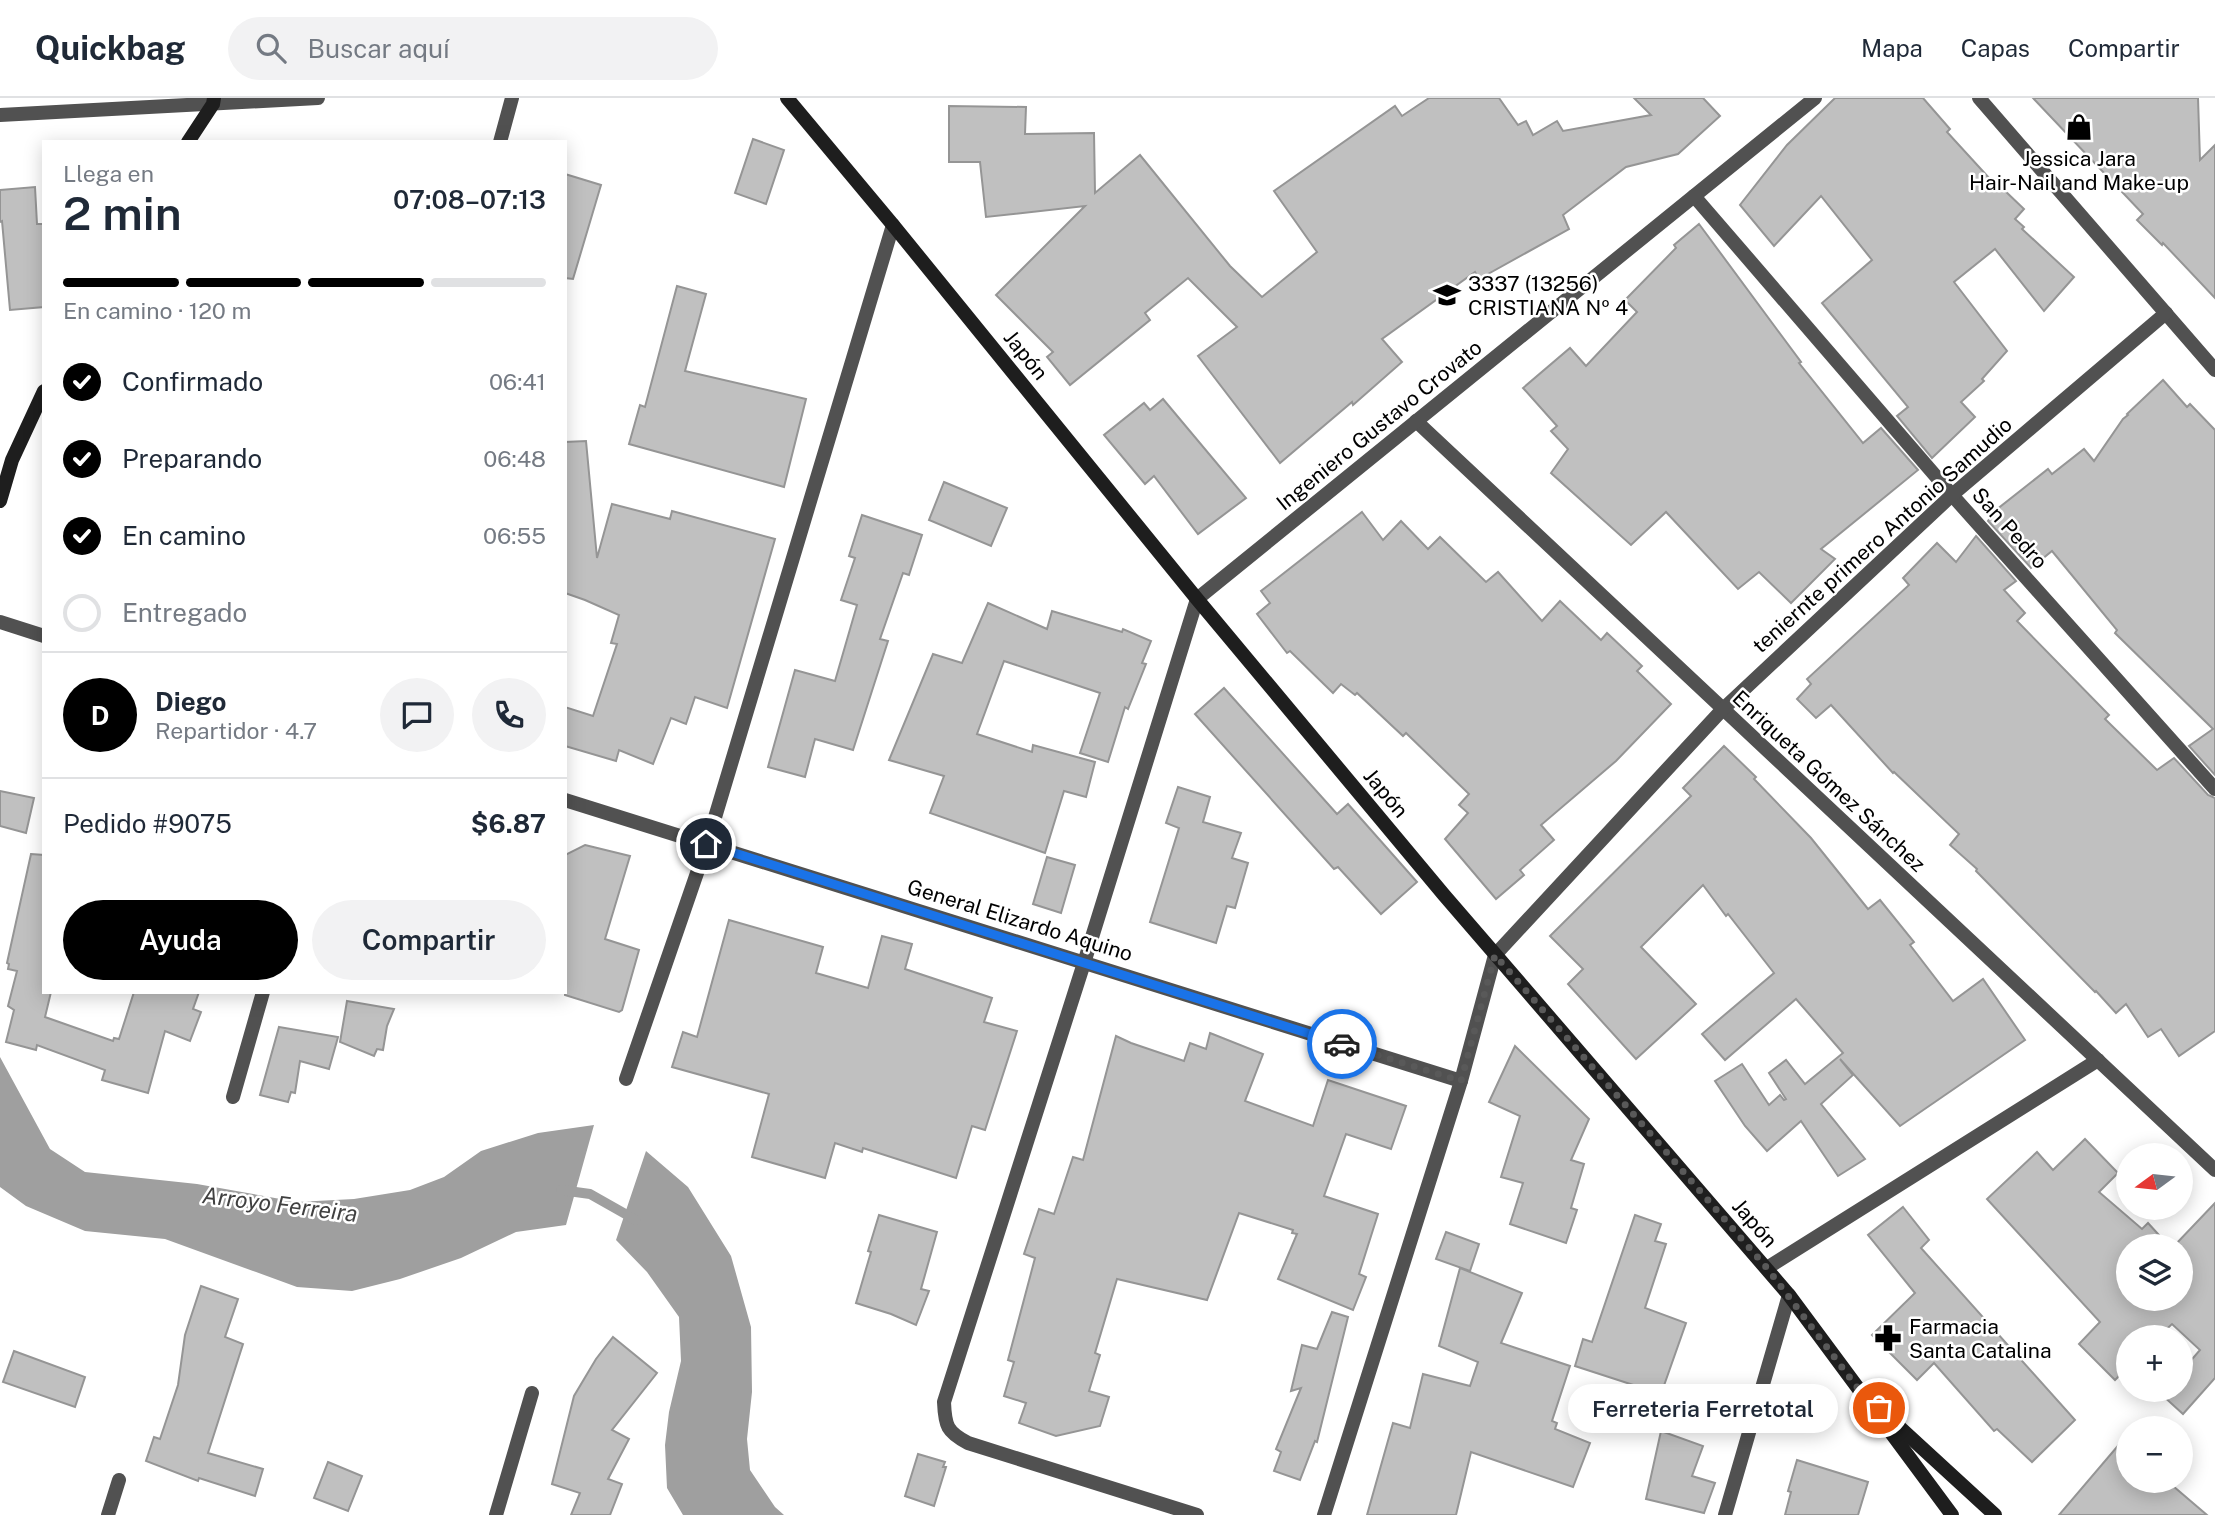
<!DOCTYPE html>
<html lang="es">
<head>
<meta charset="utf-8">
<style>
  :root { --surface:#fff; --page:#f2f2f3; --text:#1f2937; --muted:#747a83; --line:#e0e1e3; --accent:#000 }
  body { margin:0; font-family:"Public Sans",sans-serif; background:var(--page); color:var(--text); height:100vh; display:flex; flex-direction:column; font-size:26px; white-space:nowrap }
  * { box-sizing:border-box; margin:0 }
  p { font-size:23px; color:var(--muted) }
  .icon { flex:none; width:38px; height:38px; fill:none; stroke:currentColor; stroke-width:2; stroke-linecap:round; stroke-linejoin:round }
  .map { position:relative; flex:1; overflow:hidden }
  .panel { position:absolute; left:42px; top:42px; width:525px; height:854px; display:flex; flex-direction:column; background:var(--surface); border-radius:0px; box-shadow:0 4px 18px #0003 }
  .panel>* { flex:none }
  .needle { width:46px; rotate:255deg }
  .buttons { position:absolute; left:2116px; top:1045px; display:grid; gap:14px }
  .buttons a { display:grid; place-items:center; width:77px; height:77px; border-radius:50%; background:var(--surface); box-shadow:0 4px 18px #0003; font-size:35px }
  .pin { position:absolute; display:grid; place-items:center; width:60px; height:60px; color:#fff; margin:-30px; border:4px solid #fff; border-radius:50%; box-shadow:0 2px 7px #0007 }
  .courier { position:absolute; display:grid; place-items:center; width:70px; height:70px; margin:-35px; border:5px solid #1a73e8; border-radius:50%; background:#fff; color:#222; box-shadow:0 2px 9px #0007 }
  .bubble { position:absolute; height:49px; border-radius:24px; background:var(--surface); box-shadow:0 4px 18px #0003; font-size:23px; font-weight:600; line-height:49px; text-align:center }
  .headline em { font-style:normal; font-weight:600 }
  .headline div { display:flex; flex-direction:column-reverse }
  .headline { display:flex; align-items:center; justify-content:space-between; height:119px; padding:0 21px }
  h1 { font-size:46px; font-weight:600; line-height:52px }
  .bar { display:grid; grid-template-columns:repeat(4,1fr); gap:10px 7px; align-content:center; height:84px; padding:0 21px }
  .bar i { height:9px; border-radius:5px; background:var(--line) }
  .bar .active { background:var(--accent) }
  .bar p { grid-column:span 4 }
  .line { display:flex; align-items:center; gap:18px; padding:0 21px; border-top:2px solid var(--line) }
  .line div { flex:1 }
  .round { display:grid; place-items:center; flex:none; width:74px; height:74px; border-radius:37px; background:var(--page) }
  ol { padding:0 21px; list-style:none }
  li { display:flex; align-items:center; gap:21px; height:77px }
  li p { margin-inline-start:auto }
  li .icon { padding:7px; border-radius:50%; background:var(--accent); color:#fff; stroke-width:4 }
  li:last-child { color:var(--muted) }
  li i { width:38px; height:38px; border:4px solid var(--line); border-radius:50% }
  .button { display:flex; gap:14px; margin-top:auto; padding:14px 21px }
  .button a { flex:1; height:80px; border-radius:42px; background:var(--accent); color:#fff; font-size:28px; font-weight:600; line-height:80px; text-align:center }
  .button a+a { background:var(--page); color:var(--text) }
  header { display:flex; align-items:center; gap:42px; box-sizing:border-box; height:98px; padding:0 35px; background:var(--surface); border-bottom:2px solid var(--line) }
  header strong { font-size:33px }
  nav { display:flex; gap:38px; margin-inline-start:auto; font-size:24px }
  .search { width:490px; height:63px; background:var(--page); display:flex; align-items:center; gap:18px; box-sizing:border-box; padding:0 24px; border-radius:38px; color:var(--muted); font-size:26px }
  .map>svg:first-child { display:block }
  .water { fill:#9f9f9f }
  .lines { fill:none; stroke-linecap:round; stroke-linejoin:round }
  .stream { stroke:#9f9f9f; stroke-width:10 }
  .building { fill:#c0c0c0; stroke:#959595; stroke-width:2 }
  .street { stroke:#515151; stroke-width:14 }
  .secondary { stroke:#1e1e1e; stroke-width:14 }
  .done { stroke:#595959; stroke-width:7; stroke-dasharray:0 12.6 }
  .route { stroke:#1a73e8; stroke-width:9 }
  .labels { text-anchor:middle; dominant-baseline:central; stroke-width:5; stroke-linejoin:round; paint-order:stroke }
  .poi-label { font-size:21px; fill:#000; stroke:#fff; text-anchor:start }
  .street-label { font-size:21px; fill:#000; stroke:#fff }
  .water-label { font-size:23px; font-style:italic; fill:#404040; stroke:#fff }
</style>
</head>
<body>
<header>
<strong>Quickbag</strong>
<div class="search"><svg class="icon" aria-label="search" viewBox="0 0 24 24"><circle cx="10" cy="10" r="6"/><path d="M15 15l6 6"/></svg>Buscar aquí</div>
<nav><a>Mapa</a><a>Capas</a><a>Compartir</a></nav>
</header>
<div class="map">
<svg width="2215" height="1417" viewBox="0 0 2215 1417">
  <rect width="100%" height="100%" fill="#fff"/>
  <g class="water">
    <polygon points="0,959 50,1051 85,1074 197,1086 297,1104 354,1101 410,1092 444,1079 481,1053 538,1035 594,1027 566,1127 516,1134 461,1160 400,1181 352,1193 297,1189 165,1141 85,1133 26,1108 0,1089"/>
    <polygon points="646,1053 688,1089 731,1158 751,1229 752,1294 747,1341 750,1372 775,1409 784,1417 683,1417 667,1390 665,1347 669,1314 681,1263 679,1219 647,1174 616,1142"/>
  </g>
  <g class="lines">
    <polyline class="stream" points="561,1092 590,1096 636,1122"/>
  </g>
  <g class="building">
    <polygon points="1429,0 1499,0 1518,27 1526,23 1533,37 1557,23 1563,33 1651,17 1634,0 1703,0 1720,18 1678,56 1626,69 1563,117 1569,131 1479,181 1475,174 1382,241 1402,264 1353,307 1352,304 1280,365 1198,258 1237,229 1188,180 1145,215 1150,222 1070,287 1047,259 1053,254 996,197 1085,108 986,119 980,64 949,64 949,8 1026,9 1025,36 1094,35 1095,95 1140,57 1230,168 1262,199 1317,154 1274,93 1395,8 1402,18"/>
    <polygon points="1835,0 1923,0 1950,31 1947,34 2001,93 2003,91 2024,111 2015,121 2024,129 2022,131 2074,179 2044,213 1995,151 1954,184 2007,253 1982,281 1984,283 1961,304 1975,319 1932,360 1897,318 1908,309 1822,205 1872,162 1821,98 1774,148 1740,107 1787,47"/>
    <polygon points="2033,0 2198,0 2200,62 2215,47 2215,200 2163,145 2162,147 2137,122 2143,116"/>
    <polygon points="753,41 784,52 766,106 735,95"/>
    <polygon points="565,76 601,87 573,181 565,180"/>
    <polygon points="35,89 37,126 44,126 44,209 10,212 2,123 0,124 0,92"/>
    <polygon points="1699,126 1801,264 1799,265 1863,345 1881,330 1918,372 1821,451 1835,461 1791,505 1759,474 1738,491 1666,414 1631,447 1551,375 1568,351 1551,333 1557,328 1523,290 1570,250 1586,268 1637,214 1625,202 1676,150 1674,147"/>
    <polygon points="677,188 706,196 685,273 806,301 784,389 629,346 640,307 645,309"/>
    <polygon points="2163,282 2187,309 2190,306 2215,332 2215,677 2189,648 2213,631 2115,535 2117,532 2052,453 2031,470 1988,423 1996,412 2048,371 2052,376 2084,351 2094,363 2123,321 2128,317 2127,316"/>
    <polygon points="1163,301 1246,400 1198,436 1154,378 1145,386 1104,337 1144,305 1150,312"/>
    <polygon points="586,343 597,460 612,406 670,421 672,413 775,441 727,610 695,599 686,626 671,620 653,666 619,652 616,663 565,648 565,609 593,618 617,546 611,545 619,517 585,502 565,495 565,344"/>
    <polygon points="944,384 1007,410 991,448 929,422"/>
    <polygon points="1362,414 1383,442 1401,423 1428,451 1440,439 1486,484 1498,474 1542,523 1560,503 1601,542 1607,535 1642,568 1637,573 1671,606 1616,663 1541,727 1554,742 1520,772 1524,777 1496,801 1445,741 1468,715 1459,707 1469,696 1406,635 1403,638 1357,595 1355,597 1341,586 1333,595 1290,553 1287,555 1257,516 1270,505 1261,493"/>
    <polygon points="862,417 922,437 909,477 903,475 880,541 888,543 853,652 815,641 805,679 768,669 795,572 835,583 857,507 841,502 855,460 849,458"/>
    <polygon points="1976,438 2016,483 2004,492 2025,515 2017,523 2109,617 2105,621 2157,672 2174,660 2208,697 2215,700 2215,933 2179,958 2161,931 2148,939 2126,906 2116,915 2096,893 2095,894 1976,773 1977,771 1950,747 1959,736 1894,674 1893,675 1831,607 1816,620 1797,601 1811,586 1807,581 1909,487 1903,480 1937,445 1956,464"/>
    <polygon points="988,505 1047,531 1052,513 1122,534 1123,531 1151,543 1142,565 1146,566 1128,611 1125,609 1108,664 1080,655 1100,595 1004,563 977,636 1032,654 1033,647 1095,664 1086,699 1064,693 1045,755 930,715 944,678 889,662 933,556 962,565"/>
    <polygon points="1224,590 1337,716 1348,706 1417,784 1381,816 1338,769 1334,771 1195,616"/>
    <polygon points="1724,648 1756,679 1754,681 1811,740 1868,811 1880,802 1914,844 1910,847 1953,903 1983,881 2025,942 1900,1028 1840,961 1853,977 1821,1006 1865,1061 1838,1078 1801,1023 1767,1053 1745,1028 1715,983 1742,966 1769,1007 1780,997 1784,1002 1786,1001 1769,975 1786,962 1805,986 1843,955 1796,901 1725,962 1702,936 1774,875 1728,816 1726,818 1703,787 1641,849 1696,906 1636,961 1568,886 1583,871 1550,838 1691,698 1683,690"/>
    <polygon points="1178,689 1210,699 1203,724 1241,735 1232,760 1248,765 1235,810 1227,808 1216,845 1150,824 1179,730 1166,725"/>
    <polygon points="0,693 34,700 26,735 0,728"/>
    <polygon points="585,747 630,758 605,841 639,852 622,912 619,914 565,897 565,757"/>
    <polygon points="31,756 44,757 44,894 51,894 45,919 113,943 114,940 119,941 134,894 199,894 193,911 201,914 190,943 165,933 148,995 102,982 105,972 37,947 36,952 6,944 14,912 8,908 17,873 8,871 9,866 7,865"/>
    <polygon points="1047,759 1075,767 1061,815 1033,806"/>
    <polygon points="729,822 823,849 816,875 868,890 882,838 912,846 905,871 992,900 984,924 1017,933 985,1032 972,1028 956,1080 863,1050 862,1054 835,1045 825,1080 752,1059 769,996 672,969 683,934 697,939"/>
    <polygon points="347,903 394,911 387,928 383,952 377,951 374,958 340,944"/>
    <polygon points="279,929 338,939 329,971 300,963 295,995 291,994 288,1004 260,997"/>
    <polygon points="1210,935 1263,956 1245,1003 1313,1028 1328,982 1406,1008 1391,1051 1346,1036 1324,1098 1378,1116 1359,1176 1366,1179 1353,1212 1278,1181 1297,1136 1292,1135 1293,1132 1239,1115 1207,1202 1117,1181 1095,1255 1100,1257 1089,1293 1109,1299 1100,1328 1056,1338 1019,1325 1026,1305 1004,1298 1014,1264 1008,1262 1035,1160 1024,1156 1039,1111 1054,1116 1073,1059 1083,1062 1116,938 1131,945 1184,963 1190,945 1206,951"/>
    <polygon points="1515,948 1589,1021 1571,1062 1584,1066 1571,1110 1577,1112 1566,1145 1510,1126 1523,1085 1501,1079 1520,1018 1489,1004"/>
    <polygon points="2085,1041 2118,1075 2099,1094 2142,1131 2148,1125 2169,1148 2128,1148 2128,1200 2180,1200 2180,1148 2174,1148 2215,1105 2215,1280 2183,1316 2162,1297 2166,1292 2180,1292 2180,1275 2200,1252 2172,1226 2158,1239 2128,1239 2128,1269 2115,1282 2079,1246 2100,1224 1987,1101 2037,1054 2053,1072"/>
    <polygon points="1903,1109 1929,1142 1921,1150 2075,1322 2032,1364 1997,1331 1994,1333 1934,1265 1917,1282 1872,1237 1915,1195 1868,1137"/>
    <polygon points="879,1117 937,1134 921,1191 929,1193 916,1227 891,1216 856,1205 871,1154 868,1153"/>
    <polygon points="1635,1117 1661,1126 1655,1143 1666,1146 1645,1210 1686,1225 1661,1296 1575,1268 1583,1241 1592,1244"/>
    <polygon points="1446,1134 1479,1146 1470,1173 1436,1161"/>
    <polygon points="1460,1170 1522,1195 1501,1245 1570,1268 1552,1323 1557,1325 1555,1331 1590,1345 1573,1389 1471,1354 1456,1417 1367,1417 1393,1325 1410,1330 1423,1276 1470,1288 1478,1264 1439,1248"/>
    <polygon points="201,1188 238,1201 225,1239 243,1246 208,1355 263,1371 255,1398 199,1380 198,1383 146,1363 154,1339 160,1341 178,1287 185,1237"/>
    <polygon points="1332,1214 1348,1219 1317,1344 1315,1343 1300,1382 1274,1373 1281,1354 1276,1351 1301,1290 1291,1293 1302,1247 1317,1251"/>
    <polygon points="613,1239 657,1275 612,1332 629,1341 608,1381 622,1386 610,1417 571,1417 580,1395 552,1386 574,1298 596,1261"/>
    <polygon points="14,1253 85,1279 75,1309 3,1284"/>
    <polygon points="1661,1333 1703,1348 1692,1378 1715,1385 1704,1415 1646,1401"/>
    <polygon points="2128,1336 2128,1382 2166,1382 2207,1417 2059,1417"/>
    <polygon points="918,1356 945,1364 943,1369 946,1369 934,1408 905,1398"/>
    <polygon points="1797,1362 1868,1384 1858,1417 1785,1417 1791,1394 1788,1393"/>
    <polygon points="328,1364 362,1378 348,1413 314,1400"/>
  </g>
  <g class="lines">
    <g class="street">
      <polyline points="1979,0 2215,272"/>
      <polyline points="0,17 318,0"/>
      <polyline points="500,44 512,0"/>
      <polyline points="1694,98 1952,397 2215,691"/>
      <polyline points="1416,323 2215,1072"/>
      <polyline points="0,524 44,538"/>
      <polyline points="565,702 1461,983"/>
      <polyline points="626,981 707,746 893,127"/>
      <polyline points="233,999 263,894"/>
      <polyline points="1767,1170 2098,962"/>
      <polyline points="108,1417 119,1382"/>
      <polyline points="496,1417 532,1295"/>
      <path d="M1197,1417l-229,-72c-21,-11 -23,-17 -24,-41l140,-439 113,-364 618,-501"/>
      <polyline points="1324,1417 1461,983 1495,857 1722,612 1952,397 2166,215"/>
      <polyline points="1725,1417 1789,1197"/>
    </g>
    <g class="secondary">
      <polyline points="787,0 893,127 1197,501 1444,797 1789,1197 1952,1417"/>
      <polyline points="188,44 213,6 214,0"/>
      <polyline points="0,403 12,362 44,293"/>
      <polyline points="1885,1316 1995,1417"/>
    </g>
  </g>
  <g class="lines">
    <polyline class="done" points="1342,946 1461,983 1495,857 1767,1170 1860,1293 1879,1310"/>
    <polyline class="route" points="706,746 1342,946"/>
  </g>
  <defs>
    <symbol id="shop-bare" viewBox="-9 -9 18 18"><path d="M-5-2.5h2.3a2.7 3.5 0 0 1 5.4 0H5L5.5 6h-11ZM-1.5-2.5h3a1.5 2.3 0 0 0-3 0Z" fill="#000" stroke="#fff" stroke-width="2.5" paint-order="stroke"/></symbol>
    <symbol id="school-bare" viewBox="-9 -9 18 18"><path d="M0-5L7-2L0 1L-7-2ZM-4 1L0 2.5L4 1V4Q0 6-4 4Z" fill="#000" stroke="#fff" stroke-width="2.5" paint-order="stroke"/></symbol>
    <symbol id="pharmacy-bare" viewBox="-9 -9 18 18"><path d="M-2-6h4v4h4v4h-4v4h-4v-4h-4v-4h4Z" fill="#000" stroke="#fff" stroke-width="2.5" paint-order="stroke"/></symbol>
  </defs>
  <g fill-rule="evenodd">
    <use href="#shop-bare" x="2060" y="10" width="38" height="38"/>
    <use href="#school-bare" x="1428" y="178" width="38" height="38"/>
    <use href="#pharmacy-bare" x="1869" y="1221" width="38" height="38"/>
  </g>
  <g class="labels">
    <g class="poi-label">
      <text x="2079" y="60" text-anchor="middle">Jessica Jara<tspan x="2079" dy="24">Hair-Nail and Make-up</tspan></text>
      <text x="1468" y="185">3337 (13256)<tspan x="1468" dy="24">CRISTIANA Nº 4</tspan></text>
      <text x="1909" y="1228">Farmacia<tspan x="1909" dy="24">Santa Catalina</tspan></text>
    </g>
    <g class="street-label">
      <text transform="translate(1026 257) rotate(51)">Japón</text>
      <text transform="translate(1379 327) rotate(-39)">Ingeniero Gustavo Crovato</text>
      <text transform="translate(2010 430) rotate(48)">San Pedro</text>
      <text transform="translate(1882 437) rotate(-42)">teniernte primero Antonio Samudio</text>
      <text transform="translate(1829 683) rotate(43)">Enriqueta Gómez Sánchez</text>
      <text transform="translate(1386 695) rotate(50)">Japón</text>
      <text transform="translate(1020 822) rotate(17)">General Elizardo Aquino</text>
      <text transform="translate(1755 1125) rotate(49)">Japón</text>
    </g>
    <g class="water-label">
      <text transform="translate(280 1106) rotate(7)">Arroyo Ferreira</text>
    </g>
  </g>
</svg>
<div class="buttons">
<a><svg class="needle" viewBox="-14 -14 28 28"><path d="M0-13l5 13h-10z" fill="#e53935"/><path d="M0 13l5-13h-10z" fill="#747a83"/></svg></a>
<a><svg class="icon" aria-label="layers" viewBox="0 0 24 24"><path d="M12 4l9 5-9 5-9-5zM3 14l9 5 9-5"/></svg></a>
<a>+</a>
<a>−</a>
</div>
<div class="pin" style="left:1879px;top:1310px;background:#ea580c"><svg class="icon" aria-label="bag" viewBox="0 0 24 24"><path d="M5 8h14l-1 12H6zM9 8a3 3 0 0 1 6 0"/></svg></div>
<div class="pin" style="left:706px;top:746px;background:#1f2937"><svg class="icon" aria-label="home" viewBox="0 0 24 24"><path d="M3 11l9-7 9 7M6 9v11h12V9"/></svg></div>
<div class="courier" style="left:1342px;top:946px"><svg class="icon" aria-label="car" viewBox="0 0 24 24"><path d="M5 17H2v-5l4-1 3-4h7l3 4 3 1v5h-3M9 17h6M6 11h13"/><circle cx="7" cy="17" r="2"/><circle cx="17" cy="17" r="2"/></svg></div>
<div class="bubble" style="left:1568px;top:1286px;width:270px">Ferreteria Ferretotal</div>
<section class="panel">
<div class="headline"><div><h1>2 min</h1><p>Llega en</p></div><em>07:08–07:13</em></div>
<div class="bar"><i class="active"></i><i class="active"></i><i class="active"></i><i></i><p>En camino · 120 m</p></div>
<ol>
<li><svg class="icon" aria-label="check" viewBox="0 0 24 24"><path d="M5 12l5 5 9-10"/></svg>Confirmado<p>06:41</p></li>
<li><svg class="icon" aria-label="check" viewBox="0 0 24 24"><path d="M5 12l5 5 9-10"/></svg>Preparando<p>06:48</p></li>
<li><svg class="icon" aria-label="check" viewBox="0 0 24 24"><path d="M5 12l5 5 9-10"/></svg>En camino<p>06:55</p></li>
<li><i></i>Entregado</li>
</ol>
<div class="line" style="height:126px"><b class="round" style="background:var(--accent);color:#fff">D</b><div><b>Diego</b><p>Repartidor · 4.7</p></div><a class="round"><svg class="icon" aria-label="chat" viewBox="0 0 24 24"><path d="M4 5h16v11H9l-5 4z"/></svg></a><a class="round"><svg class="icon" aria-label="phone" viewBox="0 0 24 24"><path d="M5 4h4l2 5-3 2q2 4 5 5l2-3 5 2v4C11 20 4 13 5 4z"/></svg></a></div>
<div class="line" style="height:91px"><div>Pedido #9075</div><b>$6.87</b></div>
<div class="button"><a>Ayuda</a><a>Compartir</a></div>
</section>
</div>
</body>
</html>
